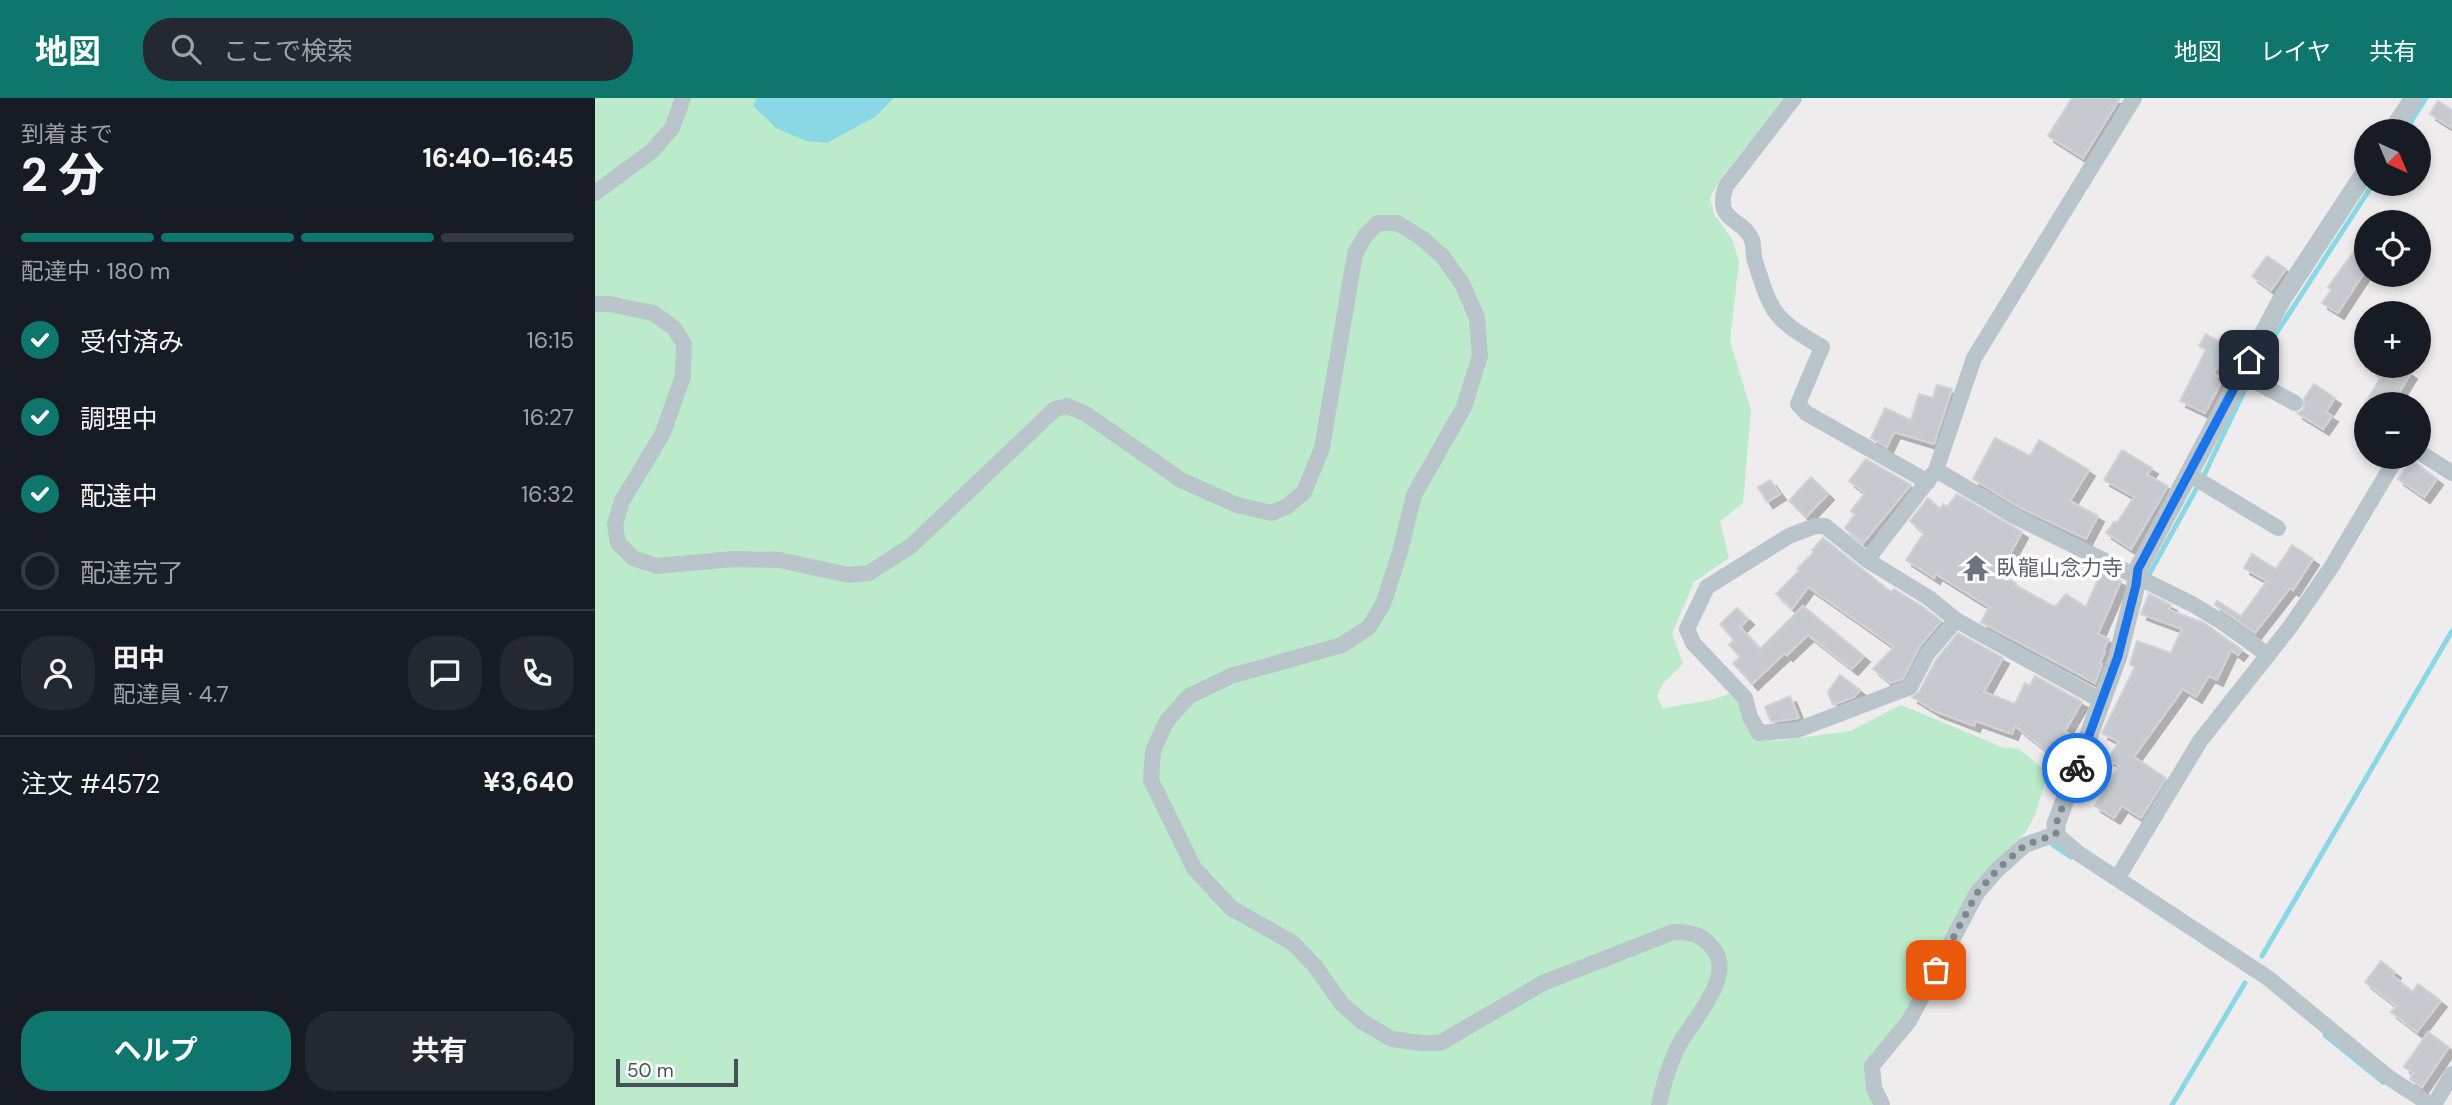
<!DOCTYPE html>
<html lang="ja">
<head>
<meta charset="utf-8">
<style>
  :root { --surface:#171b24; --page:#242831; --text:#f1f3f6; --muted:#9ea1a6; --line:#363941; --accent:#0f766e }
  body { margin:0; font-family:"DM Sans","Noto Sans JP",sans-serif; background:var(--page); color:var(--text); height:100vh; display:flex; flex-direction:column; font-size:26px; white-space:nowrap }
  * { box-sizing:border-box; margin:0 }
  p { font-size:23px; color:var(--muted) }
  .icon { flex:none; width:38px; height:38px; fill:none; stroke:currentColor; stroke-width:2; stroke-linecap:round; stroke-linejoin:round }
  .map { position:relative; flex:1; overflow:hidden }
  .sheet { display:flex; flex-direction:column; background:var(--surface); width:595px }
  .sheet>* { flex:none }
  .needle { width:46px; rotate:136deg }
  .tools { position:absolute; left:1759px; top:21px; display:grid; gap:14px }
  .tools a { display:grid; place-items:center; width:77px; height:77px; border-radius:50%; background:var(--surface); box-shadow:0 4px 10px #0003; font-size:35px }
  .scale { position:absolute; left:21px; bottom:18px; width:122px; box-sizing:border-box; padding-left:7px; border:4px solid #455058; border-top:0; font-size:19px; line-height:24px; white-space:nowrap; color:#455058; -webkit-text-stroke:5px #fff; paint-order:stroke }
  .pin { position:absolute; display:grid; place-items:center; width:60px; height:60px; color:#fff; margin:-30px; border-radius:14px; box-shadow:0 4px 10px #0006 }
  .courier { position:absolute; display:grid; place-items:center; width:70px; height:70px; margin:-35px; border:5px solid #1a73e8; border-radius:50%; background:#fff; color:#222; box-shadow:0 2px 9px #0007 }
  .summary em { font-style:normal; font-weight:700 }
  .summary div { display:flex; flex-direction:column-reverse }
  .summary { display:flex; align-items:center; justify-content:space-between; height:119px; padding:0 21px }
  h1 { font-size:46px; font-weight:700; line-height:52px }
  .bar { display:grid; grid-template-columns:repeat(4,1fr); gap:10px 7px; align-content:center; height:84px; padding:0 21px }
  .bar i { height:9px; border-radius:5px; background:var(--line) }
  .bar .selected { background:var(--accent) }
  .bar p { grid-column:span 4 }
  .line { display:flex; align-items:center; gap:18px; padding:0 21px; border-top:2px solid var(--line) }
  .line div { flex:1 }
  .round { display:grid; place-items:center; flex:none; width:74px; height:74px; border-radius:28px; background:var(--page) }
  ol { padding:0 21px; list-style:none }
  li { display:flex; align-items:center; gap:21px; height:77px }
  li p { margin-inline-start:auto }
  li .icon { padding:7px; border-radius:50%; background:var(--accent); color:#fff; stroke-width:4 }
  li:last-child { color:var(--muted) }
  li i { width:38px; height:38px; border:4px solid var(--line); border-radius:50% }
  .primary-button { display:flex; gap:14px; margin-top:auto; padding:14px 21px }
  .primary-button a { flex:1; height:80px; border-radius:28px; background:var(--accent); color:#fff; font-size:28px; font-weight:700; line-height:80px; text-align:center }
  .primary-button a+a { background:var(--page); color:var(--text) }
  header { display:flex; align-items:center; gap:42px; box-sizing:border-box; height:98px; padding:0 35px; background:var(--accent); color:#fff }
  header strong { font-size:33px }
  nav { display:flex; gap:38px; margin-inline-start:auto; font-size:24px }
  .search { width:490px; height:63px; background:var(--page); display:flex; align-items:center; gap:18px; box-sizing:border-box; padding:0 24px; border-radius:28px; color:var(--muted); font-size:26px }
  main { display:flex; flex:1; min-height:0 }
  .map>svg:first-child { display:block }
  .green { fill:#bbebcb }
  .water { fill:#8ad8e6 }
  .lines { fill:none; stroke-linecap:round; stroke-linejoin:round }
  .stream { stroke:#8ad8e6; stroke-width:5 }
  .building { fill:#c6c9ce; stroke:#d0d2d7; stroke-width:2; filter:url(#shadow) }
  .minor { stroke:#bac4cb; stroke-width:16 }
  .tertiary { stroke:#bac4cb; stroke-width:19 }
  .done { stroke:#80878c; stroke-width:7; stroke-dasharray:0 12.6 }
  .route { stroke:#1a73e8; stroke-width:9 }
  .labels { text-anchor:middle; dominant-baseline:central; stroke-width:7; stroke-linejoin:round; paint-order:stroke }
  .worship-label { font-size:21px; fill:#5b616d; stroke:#fff; text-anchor:start }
</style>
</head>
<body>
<header>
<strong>地図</strong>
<div class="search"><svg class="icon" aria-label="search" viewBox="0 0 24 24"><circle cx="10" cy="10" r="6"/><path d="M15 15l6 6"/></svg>ここで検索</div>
<nav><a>地図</a><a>レイヤ</a><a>共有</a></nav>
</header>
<main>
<section class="sheet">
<div class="summary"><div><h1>2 分</h1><p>到着まで</p></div><em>16:40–16:45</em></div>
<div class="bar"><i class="selected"></i><i class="selected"></i><i class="selected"></i><i></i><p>配達中 · 180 m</p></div>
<ol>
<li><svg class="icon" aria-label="check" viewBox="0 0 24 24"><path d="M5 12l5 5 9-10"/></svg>受付済み<p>16:15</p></li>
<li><svg class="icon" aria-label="check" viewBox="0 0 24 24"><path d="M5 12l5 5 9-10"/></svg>調理中<p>16:27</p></li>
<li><svg class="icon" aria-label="check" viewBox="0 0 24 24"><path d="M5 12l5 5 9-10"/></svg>配達中<p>16:32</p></li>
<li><i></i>配達完了</li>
</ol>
<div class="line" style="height:126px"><a class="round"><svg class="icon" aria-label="person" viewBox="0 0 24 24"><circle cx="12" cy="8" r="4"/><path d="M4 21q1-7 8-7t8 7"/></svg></a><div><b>田中</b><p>配達員 · 4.7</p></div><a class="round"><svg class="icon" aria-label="chat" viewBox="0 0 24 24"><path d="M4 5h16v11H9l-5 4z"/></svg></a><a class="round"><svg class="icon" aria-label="phone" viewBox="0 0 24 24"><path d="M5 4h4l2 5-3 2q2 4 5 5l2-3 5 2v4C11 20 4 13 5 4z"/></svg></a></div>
<div class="line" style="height:91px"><div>注文 #4572</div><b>¥3,640</b></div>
<div class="primary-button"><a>ヘルプ</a><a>共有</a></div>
</section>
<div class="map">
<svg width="1857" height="1007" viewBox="0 0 1857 1007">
  <defs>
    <filter id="shadow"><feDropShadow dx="6" dy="6" stdDeviation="0" flood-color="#0004"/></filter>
  </defs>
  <rect width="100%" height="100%" fill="#eeecec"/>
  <polygon class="green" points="0,0 162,0 158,8 232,45 280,19 299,0 1189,0 1124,83 1115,100 1119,116 1137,141 1144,163 1135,243 1156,312 1148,405 1125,423 1134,460 1099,484 1077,536 1088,566 1069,584 1062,598 1068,610 1116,602 1140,594 1158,640 1183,643 1255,633 1306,607 1407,649 1424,651 1453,675 1440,717 1430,735 1376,790 1309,920 1271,964 1280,1007 0,1007"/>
  <polygon class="water" points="162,0 299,0 280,19 232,45 211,43 181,30 158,8"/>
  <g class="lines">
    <g class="stream">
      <polyline points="1813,33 1817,22 1831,0"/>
      <polyline points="1675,245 1778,86"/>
      <polyline points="1553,478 1609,377 1653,285"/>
      <polyline points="1456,740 1458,747 1476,759"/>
      <polyline points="1667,858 1857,533"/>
      <polyline points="1730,937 1788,984"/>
      <polyline points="1577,1007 1650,885"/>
    </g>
  </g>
  <g class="building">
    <polygon points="1477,0 1525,0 1488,60 1453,38"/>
    <polygon points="1843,3 1857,12 1857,30 1835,16"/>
    <polygon points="1771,137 1771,172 1743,215 1727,205 1736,192 1733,189"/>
    <polygon points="1672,158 1691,171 1676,192 1657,178"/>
    <polygon points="1611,236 1633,249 1618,276 1628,281 1610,315 1585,303 1611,252 1604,248"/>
    <polygon points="1786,268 1805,268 1816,275 1797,306 1770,306 1785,280 1781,277"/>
    <polygon points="1719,286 1740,300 1731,314 1737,318 1728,331 1702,315 1709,311 1709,301"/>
    <polygon points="1342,287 1357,291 1339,346 1299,334 1292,349 1276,340 1290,310 1316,322 1324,296 1338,300"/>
    <polygon points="1400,340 1435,358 1444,342 1494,372 1475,403 1503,418 1491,441 1424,409 1378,381"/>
    <polygon points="1527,352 1557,370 1552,377 1573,388 1536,451 1511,435 1519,424 1522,425 1539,399 1509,382"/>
    <polygon points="1271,361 1316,387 1268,445 1250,430 1260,416 1256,413 1270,395 1254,383"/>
    <polygon points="1817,362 1842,381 1829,399 1803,381"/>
    <polygon points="1216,379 1233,396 1211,419 1194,403"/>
    <polygon points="1175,382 1185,396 1172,404 1163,389"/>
    <polygon points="1362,396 1427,434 1405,475 1421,485 1420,487 1460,509 1471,496 1491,509 1507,473 1526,483 1503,536 1514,541 1508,552 1510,553 1505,565 1507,566 1500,585 1386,524 1394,509 1341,476 1339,480 1311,462 1329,435 1315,423 1333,400 1345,411 1348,406 1352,409"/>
    <polygon points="1228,440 1296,494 1299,491 1328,509 1346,523 1324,549 1308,581 1295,585 1278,571 1299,549 1213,489 1197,511 1181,496 1204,473 1202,471 1219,454 1217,452"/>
    <polygon points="1697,447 1718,461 1698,492 1695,490 1660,535 1620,507 1622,503 1646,518 1672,483 1649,470 1657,456 1681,471"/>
    <polygon points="1554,496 1576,507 1574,512 1609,525 1647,552 1643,557 1636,552 1622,582 1614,578 1601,599 1588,591 1539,659 1571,680 1546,720 1527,708 1519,720 1500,708 1524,668 1513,661 1524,644 1507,635 1540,569 1535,566 1542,543 1576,555 1587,531 1546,516"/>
    <polygon points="1208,508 1269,558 1257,571 1213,537 1192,557 1190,555 1157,586 1138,565 1145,559 1134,547 1139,542 1125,526 1142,510 1153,521 1145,529 1165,551"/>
    <polygon points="1363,535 1408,560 1389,594 1420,606 1430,585 1435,588 1440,578 1487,604 1470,633 1475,638 1460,659 1420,628 1417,636 1381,623 1379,628 1340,613 1317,599 1324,594 1341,562"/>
    <polygon points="1245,577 1265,592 1259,599 1238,607 1233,594"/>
    <polygon points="1195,598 1204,620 1176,624 1170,609"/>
    <polygon points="1786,863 1800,874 1798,878 1818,894 1823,886 1846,903 1822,934 1796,914 1801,908 1770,884"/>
    <polygon points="1833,934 1854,949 1827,989 1815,981 1818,975 1809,969"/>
  </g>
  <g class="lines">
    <g class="minor">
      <path d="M1199,0l-68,88c-13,37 17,31 26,54 2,6 1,15 3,21 17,54 18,57 67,86l-24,57 8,9 122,69"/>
      <polyline points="0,95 57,53 77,30 88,0"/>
      <path d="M0,206h14l44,9 21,15 10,16 -1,32 -20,57 -41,68 -7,23 3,19 15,15 24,8 77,-7 46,1 68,15 21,-2 42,-27 144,-137 12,-3 19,8 95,66 56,25 34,8 15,-6 18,-15 18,-44 33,-194 10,-18 13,-13h19l25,15 21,19 19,26 15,35 3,38 -16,51 -50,88 -14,57 -17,52 -14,23 -27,18 -111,31 -42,20 -23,26 -13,29 -2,29 43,88 37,40 62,35 21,22 28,39 19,17 31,18 29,4h19l103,-60 130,-51c17,0 28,2 39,15 25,27 -18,71 -32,96 -11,22 -16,38 -21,62"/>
      <polyline points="1646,276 1700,305"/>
      <polyline points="1824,354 1857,375"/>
      <polyline points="1341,372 1419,418 1597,506 1627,524 1673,557"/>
      <polyline points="1595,377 1683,430"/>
      <polyline points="1272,462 1230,428 1220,428 1194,438 1112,489 1092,531 1098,545 1150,600 1155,619 1164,635 1202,632 1315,589 1332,556 1361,522"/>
      <polyline points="1507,603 1361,522 1334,500 1272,462 1341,372 1379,260 1539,0"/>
      <polyline points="1523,779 1605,643 1695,529 1737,468 1802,359"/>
      <polyline points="1287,1007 1279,990 1277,968 1314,923 1382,795 1402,772 1430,747 1461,736 1483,755 1673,880 1793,979 1836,1007"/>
      <polyline points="1839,1007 1857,976"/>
    </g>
    <g class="tertiary">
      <polyline points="1797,33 1819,0"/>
      <polyline points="1461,736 1461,726 1523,558 1541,487 1543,471 1687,201 1771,73"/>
    </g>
  </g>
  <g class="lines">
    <polyline class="done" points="1341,872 1382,795 1402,772 1430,747 1461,736 1461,726 1482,670"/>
    <polyline class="route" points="1482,670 1523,558 1541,487 1543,471 1654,262"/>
  </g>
  <defs>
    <symbol id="temple-bare" viewBox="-9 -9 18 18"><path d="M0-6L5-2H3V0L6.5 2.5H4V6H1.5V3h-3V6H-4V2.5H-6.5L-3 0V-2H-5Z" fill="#6b7280" stroke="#fff" stroke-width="2.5" paint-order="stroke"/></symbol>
  </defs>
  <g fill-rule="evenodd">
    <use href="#temple-bare" x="1362" y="451" width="38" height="38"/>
  </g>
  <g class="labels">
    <g class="worship-label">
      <text x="1402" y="470">臥龍山念力寺</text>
    </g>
  </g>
</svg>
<div class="tools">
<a><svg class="needle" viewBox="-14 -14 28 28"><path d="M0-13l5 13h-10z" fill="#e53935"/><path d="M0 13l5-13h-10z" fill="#9ea1a6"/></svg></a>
<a><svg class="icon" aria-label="locate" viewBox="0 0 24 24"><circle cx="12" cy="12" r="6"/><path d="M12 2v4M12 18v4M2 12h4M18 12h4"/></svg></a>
<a>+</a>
<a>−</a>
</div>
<div class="scale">50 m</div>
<div class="pin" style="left:1341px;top:872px;background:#ea580c"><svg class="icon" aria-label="bag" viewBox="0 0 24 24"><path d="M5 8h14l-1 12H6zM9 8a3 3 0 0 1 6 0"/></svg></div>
<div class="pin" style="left:1654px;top:262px;background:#1f2937"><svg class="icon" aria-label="home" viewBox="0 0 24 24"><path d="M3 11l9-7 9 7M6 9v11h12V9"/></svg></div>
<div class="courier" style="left:1482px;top:670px"><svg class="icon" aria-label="bike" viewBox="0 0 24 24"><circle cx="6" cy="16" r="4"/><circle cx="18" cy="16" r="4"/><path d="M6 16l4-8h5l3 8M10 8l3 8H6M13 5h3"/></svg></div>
</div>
</main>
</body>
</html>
